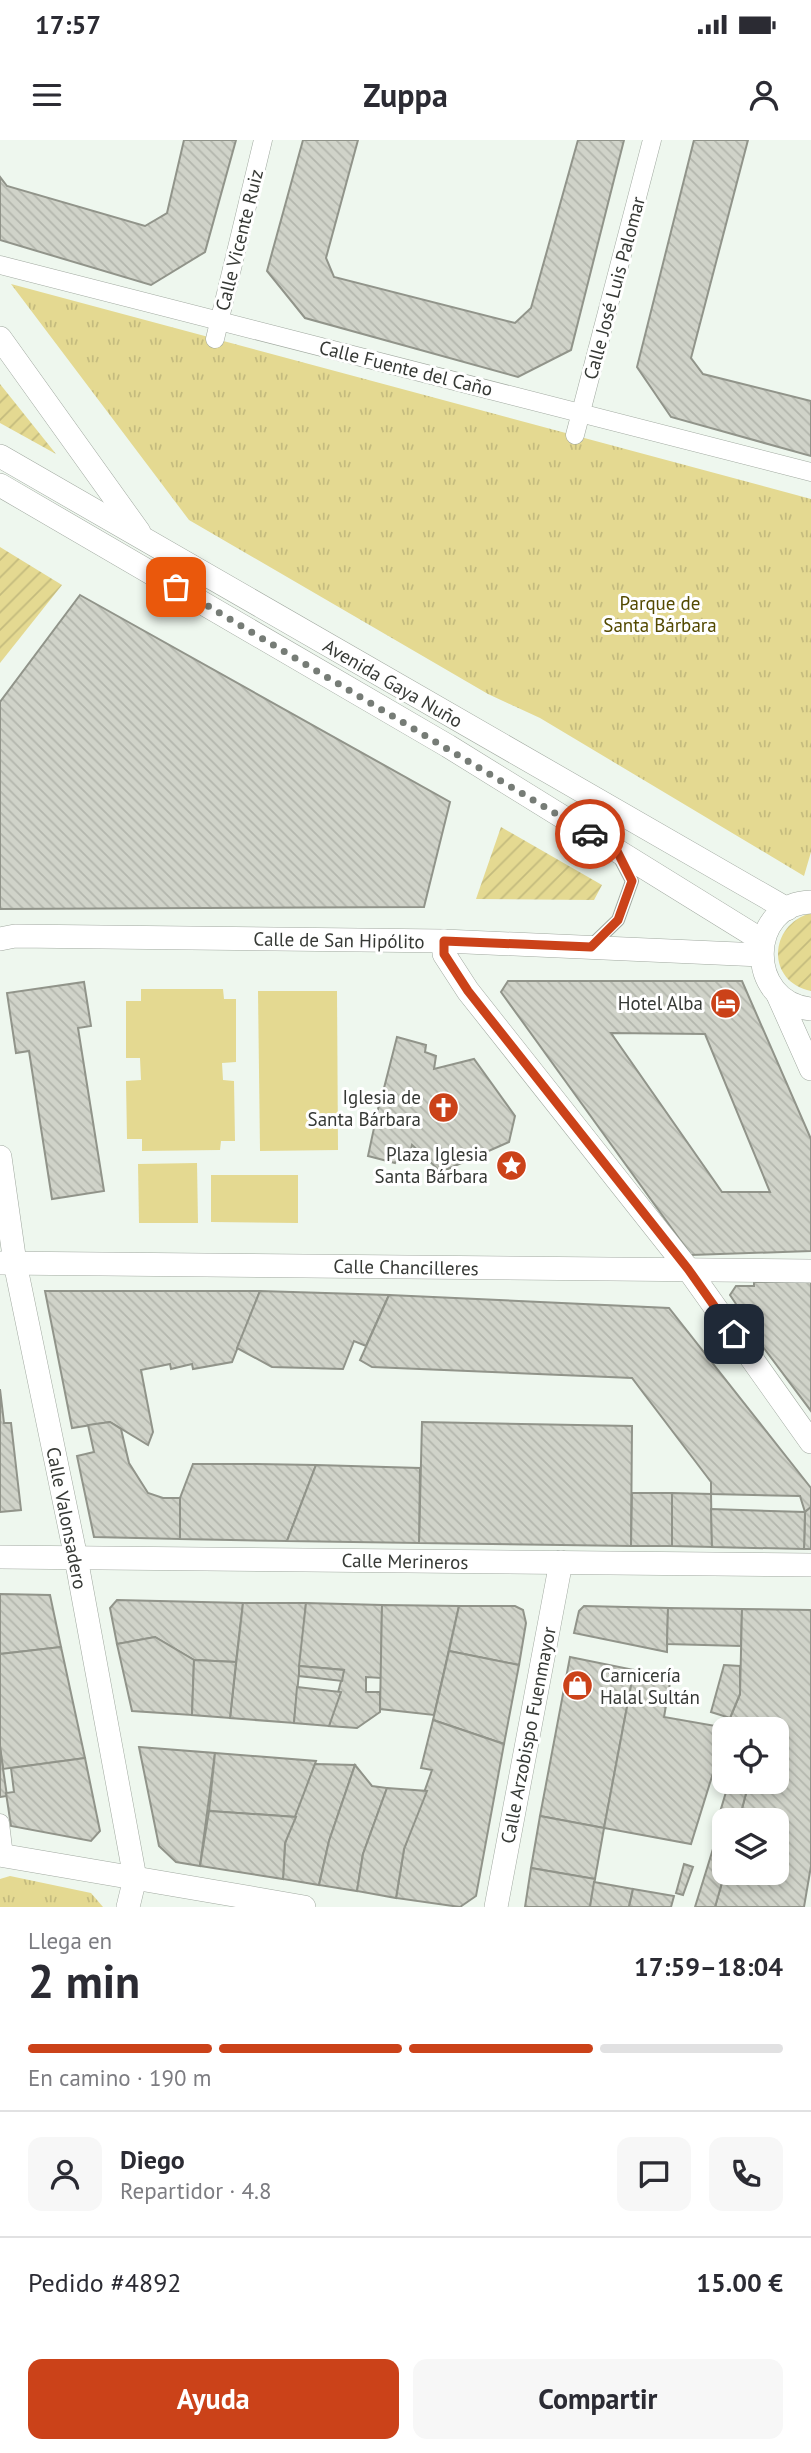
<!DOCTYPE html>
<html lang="es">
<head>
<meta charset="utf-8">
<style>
  :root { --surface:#fff; --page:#f7f7f7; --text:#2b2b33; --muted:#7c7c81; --line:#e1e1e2; --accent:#cb4219 }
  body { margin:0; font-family:"PT Sans",sans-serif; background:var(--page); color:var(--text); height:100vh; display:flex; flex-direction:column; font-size:26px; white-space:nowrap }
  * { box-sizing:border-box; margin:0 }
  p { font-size:23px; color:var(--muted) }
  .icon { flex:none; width:38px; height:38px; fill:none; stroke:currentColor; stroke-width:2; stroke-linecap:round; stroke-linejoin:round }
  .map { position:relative; height:1767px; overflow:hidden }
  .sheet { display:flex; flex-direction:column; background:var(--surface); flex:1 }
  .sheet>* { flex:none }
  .controls { position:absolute; left:712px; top:1577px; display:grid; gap:14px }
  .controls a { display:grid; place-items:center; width:77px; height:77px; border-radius:14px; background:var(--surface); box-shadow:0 4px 10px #0003; font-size:35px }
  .pin { position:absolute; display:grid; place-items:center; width:60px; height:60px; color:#fff; margin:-30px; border-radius:14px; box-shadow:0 4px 10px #0006 }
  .courier { position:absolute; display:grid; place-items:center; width:70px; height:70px; margin:-35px; border:5px solid #cb4219; border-radius:50%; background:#fff; color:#222; box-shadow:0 2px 9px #0007 }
  .headline em { font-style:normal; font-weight:700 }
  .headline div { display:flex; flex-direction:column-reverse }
  .headline { display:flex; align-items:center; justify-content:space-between; height:119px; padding:0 28px }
  h1 { font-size:46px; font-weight:700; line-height:52px }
  .bar { display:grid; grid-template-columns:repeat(4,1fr); gap:10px 7px; align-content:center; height:84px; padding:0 28px }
  .bar i { height:9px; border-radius:5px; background:var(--line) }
  .bar .on { background:var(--accent) }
  .bar p { grid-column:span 4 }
  .line { display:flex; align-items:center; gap:18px; padding:0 28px; border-top:2px solid var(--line) }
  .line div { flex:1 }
  .round { display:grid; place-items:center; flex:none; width:74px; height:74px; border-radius:14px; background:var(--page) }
  .button { display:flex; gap:14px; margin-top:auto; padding:14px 28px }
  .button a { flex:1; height:80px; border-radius:14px; background:var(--accent); color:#fff; font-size:28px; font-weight:700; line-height:80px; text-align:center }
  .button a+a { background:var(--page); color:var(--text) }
  .status { display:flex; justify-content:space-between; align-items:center; height:49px; padding:0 35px; background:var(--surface); direction:ltr }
  .status svg { height:19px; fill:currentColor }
  header { display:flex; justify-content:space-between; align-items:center; height:91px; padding:0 28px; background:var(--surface); font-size:32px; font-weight:700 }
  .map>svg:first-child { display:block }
  .grass { fill:#e4d991 }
  .park { fill:url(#park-tufts) }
  .garden { fill:url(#garden-furrows) }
  .building { fill:url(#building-back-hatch); stroke:#91948a; stroke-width:2; fill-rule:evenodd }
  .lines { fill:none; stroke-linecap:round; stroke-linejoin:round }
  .service-casing { stroke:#a1a9a0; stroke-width:14 }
  .pedestrian-casing { stroke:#a1a9a0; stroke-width:19 }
  .minor-casing { stroke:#a1a9a0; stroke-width:24 }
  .service { stroke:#fff; stroke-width:12 }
  .pedestrian { stroke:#fff; stroke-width:18 }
  .minor { stroke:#fff; stroke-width:23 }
  .done { stroke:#767c76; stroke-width:7; stroke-dasharray:0 12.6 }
  .route { stroke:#cb4219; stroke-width:9 }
  .labels { text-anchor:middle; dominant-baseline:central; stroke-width:6; stroke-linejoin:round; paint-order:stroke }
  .street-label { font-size:19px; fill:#363935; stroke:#fff }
  .park-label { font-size:19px; fill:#534900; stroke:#fff }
  .poi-label { font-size:19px; fill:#363935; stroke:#fff; text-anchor:end }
</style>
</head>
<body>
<div class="status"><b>17:57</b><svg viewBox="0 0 49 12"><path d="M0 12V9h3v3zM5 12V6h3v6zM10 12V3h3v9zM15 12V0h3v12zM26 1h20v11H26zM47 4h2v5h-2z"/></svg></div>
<header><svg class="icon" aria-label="menu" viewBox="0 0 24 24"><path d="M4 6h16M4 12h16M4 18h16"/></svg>Zuppa<svg class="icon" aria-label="person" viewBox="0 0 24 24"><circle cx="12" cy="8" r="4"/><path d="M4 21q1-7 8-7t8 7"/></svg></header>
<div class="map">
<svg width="811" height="1767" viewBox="0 0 811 1767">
  <defs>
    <pattern id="park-tufts" width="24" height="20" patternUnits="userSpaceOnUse" patternTransform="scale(1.75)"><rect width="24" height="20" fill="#e4d991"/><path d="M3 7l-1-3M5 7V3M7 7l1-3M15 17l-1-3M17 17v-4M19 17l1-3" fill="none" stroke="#c4bb7e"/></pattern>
    <pattern id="garden-furrows" width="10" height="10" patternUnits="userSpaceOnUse" patternTransform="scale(1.75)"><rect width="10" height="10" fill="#e4d991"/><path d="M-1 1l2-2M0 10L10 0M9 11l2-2" fill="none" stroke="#c4bb7e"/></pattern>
    <pattern id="building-back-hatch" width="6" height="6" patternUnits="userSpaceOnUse" patternTransform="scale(1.75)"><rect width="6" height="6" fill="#d0d3c9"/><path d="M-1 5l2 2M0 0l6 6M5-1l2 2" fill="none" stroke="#b3b6ad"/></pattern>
  </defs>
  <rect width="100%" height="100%" fill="#eef7ee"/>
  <g class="grass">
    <polygon points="141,849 223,849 224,859 236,859 236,922 222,923 223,940 234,941 235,1001 221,1001 220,1010 142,1011 142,999 127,999 126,941 141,940 140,918 126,918 126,861 141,861"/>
    <polygon points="258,851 337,851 338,1010 260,1011"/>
    <polygon points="197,1023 198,1083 139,1083 138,1024"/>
    <polygon points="211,1035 298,1035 298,1083 211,1082"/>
  </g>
  <g class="park">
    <polygon points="11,144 811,359 811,712 804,736 540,578 488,554 189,380"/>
    <polygon points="10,1736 91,1753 103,1767 0,1767 0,1739"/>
  </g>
  <g class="garden">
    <polygon points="0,244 56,314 0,283"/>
    <polygon points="0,407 62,445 0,523"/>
    <polygon points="501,687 602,745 594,760 476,759"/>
    <path d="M811,773v78c-45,-9 -43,-66 0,-78z"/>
  </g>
  <g class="building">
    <polygon points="184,0 236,0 205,112 151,145 0,100 0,37 7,46 145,86 167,73"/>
    <polygon points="303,0 358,0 326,118 334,137 515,183 531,168 578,0 624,0 571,210 518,237 305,178 267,131"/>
    <polygon points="694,0 748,0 691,218 703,234 811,261 811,316 671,277 637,227"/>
    <polygon points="80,455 450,662 424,767 0,769 0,562"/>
    <path d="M508,841h234l69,158v112l-120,4 -190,-263zM611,893l94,1 65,158h-48z"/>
    <polygon points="84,842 91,886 78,888 104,1051 52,1059 29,911 16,913 7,853"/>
    <polygon points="397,897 426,905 425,912 436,916 434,929 474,919 515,976 509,1002 441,1032 412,1005 409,1017 398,1016 395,1023 368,1016 380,960 384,961 388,954 383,952"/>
    <polygon points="754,1142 811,1142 811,1271 733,1167 736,1164 730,1155 736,1146 754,1146"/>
    <polygon points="45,1151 260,1151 232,1222 193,1229 192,1224 171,1229 170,1224 141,1230 153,1292 148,1305 110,1282 72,1288"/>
    <polygon points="260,1151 389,1155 366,1206 354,1201 343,1229 272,1227 237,1208"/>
    <polygon points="389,1155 669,1168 811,1348 811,1367 805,1372 800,1356 711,1354 711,1342 632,1238 372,1227 360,1220"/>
    <polygon points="0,1249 4,1283 11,1283 21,1370 0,1372"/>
    <polygon points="110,1282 121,1289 129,1323 148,1353 163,1358 180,1358 180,1399 94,1397 77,1316 94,1312 88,1285"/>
    <polygon points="422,1282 632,1286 631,1406 419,1403"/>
    <polygon points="193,1324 256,1324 316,1325 287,1401 180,1399 180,1358"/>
    <polygon points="316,1325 420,1328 419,1403 287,1401"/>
    <polygon points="632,1353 672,1353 672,1406 631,1406"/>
    <polygon points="672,1353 711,1354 712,1407 672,1406"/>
    <polygon points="811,1367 811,1409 804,1409 805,1372"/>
    <polygon points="711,1369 805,1372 804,1409 712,1407"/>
    <polygon points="0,1454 50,1455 61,1507 0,1514"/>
    <polygon points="117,1460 243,1463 236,1522 194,1520 155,1497 117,1504 110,1468"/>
    <polygon points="243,1463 306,1463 294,1583 230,1578"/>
    <polygon points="306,1463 382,1465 381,1538 366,1537 366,1552 380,1552 380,1572 357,1588 329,1586 344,1530 299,1526"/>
    <polygon points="382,1465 459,1466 434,1575 380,1569"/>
    <polygon points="459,1466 515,1466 523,1470 526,1483 519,1525 449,1511"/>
    <polygon points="584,1466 668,1468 667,1512 574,1493 579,1471"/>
    <polygon points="668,1468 742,1469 741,1506 667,1504"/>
    <polygon points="742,1469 811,1470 811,1726 804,1767 715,1767 725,1732 777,1732 777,1680 739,1680 749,1642 777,1642 777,1589 763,1589 730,1578 740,1554"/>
    <polygon points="155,1497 194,1520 192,1575 132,1571 117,1504"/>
    <polygon points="61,1507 85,1618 3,1629 0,1606 0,1514"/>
    <polygon points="449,1511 519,1525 504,1604 433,1580"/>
    <polygon points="570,1517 634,1530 604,1688 540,1676"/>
    <polygon points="194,1520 236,1522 230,1578 192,1575"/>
    <polygon points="724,1525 740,1526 740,1554 730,1578 711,1572"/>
    <polygon points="299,1526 344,1530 342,1541 299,1536"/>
    <polygon points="634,1530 671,1537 664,1577 727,1588 691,1704 604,1688"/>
    <polygon points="297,1547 341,1552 329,1586 294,1583"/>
    <polygon points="433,1580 504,1604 476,1756 460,1767 396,1758 404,1709 432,1630 421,1628"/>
    <polygon points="139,1607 215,1613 200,1726 176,1722 159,1706"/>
    <polygon points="0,1608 7,1656 0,1657"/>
    <polygon points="215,1613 316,1621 296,1677 209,1671"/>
    <polygon points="85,1618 100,1691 91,1701 11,1686 6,1653 14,1652 11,1628"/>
    <polygon points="315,1624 355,1625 329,1701 319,1745 283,1739 285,1703"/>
    <polygon points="355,1625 372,1646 387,1648 363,1714 357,1751 319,1745 329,1701"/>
    <polygon points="729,1642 749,1642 739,1680 724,1680 725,1732 715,1767 695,1767 721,1683 717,1682"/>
    <polygon points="387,1648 427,1651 404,1709 396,1758 357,1751 363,1714"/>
    <polygon points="209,1671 296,1677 285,1703 283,1739 200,1726"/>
    <polygon points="540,1676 604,1688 595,1739 531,1728"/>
    <polygon points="684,1724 693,1727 683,1755 676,1753"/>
    <polygon points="531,1728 595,1739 590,1767 525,1767"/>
    <polygon points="594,1742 633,1749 629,1767 590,1767"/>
    <polygon points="633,1749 674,1756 671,1767 629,1767"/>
  </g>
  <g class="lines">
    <defs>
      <polyline id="service" points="591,806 618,780 632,741 619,716"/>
      <g id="pedestrian">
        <polyline points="0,125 811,332"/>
        <polyline points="215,199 263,0"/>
        <polyline points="575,295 652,0"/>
        <polyline points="0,1683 4,1716"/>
      </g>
      <g id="minor">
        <polyline points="0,198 139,392"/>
        <polyline points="0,316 787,769"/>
        <polyline points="0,345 448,606 763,801"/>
        <path d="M811,762c-64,1 -66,101 0,107"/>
        <polyline points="0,799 15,796 444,801 761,815"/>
        <polyline points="444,801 444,814 468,851 688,1129 811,1302"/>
        <polyline points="778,855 811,929"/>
        <polyline points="0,1017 15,1123 76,1418 135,1738 128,1767"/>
        <polyline points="0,1123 811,1131"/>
        <polyline points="0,1417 811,1425"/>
        <polyline points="0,1715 304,1767"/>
        <polyline points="496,1767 561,1422"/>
      </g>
    </defs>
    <use href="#service" class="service-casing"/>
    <use href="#pedestrian" class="pedestrian-casing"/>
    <use href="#minor" class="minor-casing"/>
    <use href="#service" class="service"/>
    <use href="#pedestrian" class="pedestrian"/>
    <use href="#minor" class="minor"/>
  </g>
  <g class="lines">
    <polyline class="done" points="176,447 590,694"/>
    <polyline class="route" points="590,694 616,709 632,741 618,780 591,807 444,801 444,814 468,851 688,1129 734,1194"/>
  </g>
  <defs>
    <symbol id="hotel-disc" viewBox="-11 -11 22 22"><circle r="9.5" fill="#cb4219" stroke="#fff"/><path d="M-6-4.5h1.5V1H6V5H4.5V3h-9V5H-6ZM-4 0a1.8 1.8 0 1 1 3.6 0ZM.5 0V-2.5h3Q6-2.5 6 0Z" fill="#fff"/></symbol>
    <symbol id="church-disc" viewBox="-11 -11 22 22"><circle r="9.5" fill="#cb4219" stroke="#fff"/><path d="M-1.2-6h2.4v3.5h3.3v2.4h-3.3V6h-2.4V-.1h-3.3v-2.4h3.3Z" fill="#fff"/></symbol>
    <symbol id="sight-disc" viewBox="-11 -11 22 22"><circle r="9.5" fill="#cb4219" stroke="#fff"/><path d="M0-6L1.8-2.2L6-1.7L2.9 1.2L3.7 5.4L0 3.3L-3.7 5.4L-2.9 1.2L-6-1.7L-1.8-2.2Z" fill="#fff"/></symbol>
    <symbol id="shop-disc" viewBox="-11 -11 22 22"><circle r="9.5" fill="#cb4219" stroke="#fff"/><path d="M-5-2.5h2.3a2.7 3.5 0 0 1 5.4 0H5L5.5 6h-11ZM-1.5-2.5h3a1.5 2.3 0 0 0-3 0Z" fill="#fff"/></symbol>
  </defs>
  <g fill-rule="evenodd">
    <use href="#hotel-disc" x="708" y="846" width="35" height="35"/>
    <use href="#church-disc" x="426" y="950" width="35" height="35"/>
    <use href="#sight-disc" x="494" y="1008" width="35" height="35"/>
    <use href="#shop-disc" x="560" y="1528" width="35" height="35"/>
  </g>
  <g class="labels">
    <g class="street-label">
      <text transform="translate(239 100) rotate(-76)">Calle Vicente Ruiz</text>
      <text transform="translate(614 148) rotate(-75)">Calle José Luis Palomar</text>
      <text transform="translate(406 228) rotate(14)">Calle Fuente del Caño</text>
      <text transform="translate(393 543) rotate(30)">Avenida Gaya Nuño</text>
      <text transform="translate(339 800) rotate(1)">Calle de San Hipólito</text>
      <text transform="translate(406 1127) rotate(1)">Calle Chancilleres</text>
      <text transform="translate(67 1378) rotate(79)">Calle Valonsadero</text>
      <text transform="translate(405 1421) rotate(1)">Calle Merineros</text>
      <text transform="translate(528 1595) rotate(-79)">Calle Arzobispo Fuenmayor</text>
    </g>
    <g class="park-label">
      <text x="660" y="463">Parque de<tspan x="660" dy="22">Santa Bárbara</tspan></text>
    </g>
    <g class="poi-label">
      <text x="703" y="863">Hotel Alba</text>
      <text x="421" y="957">Iglesia de<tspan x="421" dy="22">Santa Bárbara</tspan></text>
      <text x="488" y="1014">Plaza Iglesia<tspan x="488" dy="22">Santa Bárbara</tspan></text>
      <text x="600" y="1535" text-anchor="start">Carnicería<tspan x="600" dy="22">Halal Sultán</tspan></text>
    </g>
  </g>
</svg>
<div class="controls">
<a><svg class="icon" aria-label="locate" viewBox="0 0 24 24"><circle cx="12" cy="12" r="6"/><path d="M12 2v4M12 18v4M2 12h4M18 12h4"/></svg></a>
<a><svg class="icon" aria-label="layers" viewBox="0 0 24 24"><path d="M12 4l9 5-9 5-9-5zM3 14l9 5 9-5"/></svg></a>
</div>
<div class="pin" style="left:176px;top:447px;background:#ea580c"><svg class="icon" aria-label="bag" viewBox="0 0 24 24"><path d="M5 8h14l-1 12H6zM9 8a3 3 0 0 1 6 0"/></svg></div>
<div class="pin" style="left:734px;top:1194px;background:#1f2937"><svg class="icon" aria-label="home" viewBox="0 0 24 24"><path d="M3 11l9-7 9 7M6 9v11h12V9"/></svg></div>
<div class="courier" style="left:590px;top:694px"><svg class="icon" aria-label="car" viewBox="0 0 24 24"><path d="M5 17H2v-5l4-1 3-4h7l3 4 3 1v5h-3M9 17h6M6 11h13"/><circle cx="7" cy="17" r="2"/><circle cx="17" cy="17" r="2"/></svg></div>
</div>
<section class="sheet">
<div class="headline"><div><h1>2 min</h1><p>Llega en</p></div><em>17:59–18:04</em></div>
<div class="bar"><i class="on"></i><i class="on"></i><i class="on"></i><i></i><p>En camino · 190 m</p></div>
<div class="line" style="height:126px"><a class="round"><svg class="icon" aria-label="person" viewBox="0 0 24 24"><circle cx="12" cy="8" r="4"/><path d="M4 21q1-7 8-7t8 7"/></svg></a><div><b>Diego</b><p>Repartidor · 4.8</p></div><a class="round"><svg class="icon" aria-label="chat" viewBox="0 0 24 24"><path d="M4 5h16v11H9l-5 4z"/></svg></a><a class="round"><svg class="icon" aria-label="phone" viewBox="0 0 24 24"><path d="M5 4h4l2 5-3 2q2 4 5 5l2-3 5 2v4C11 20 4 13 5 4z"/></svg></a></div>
<div class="line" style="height:91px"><div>Pedido #4892</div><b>15.00 €</b></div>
<div class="button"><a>Ayuda</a><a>Compartir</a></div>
</section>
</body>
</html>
